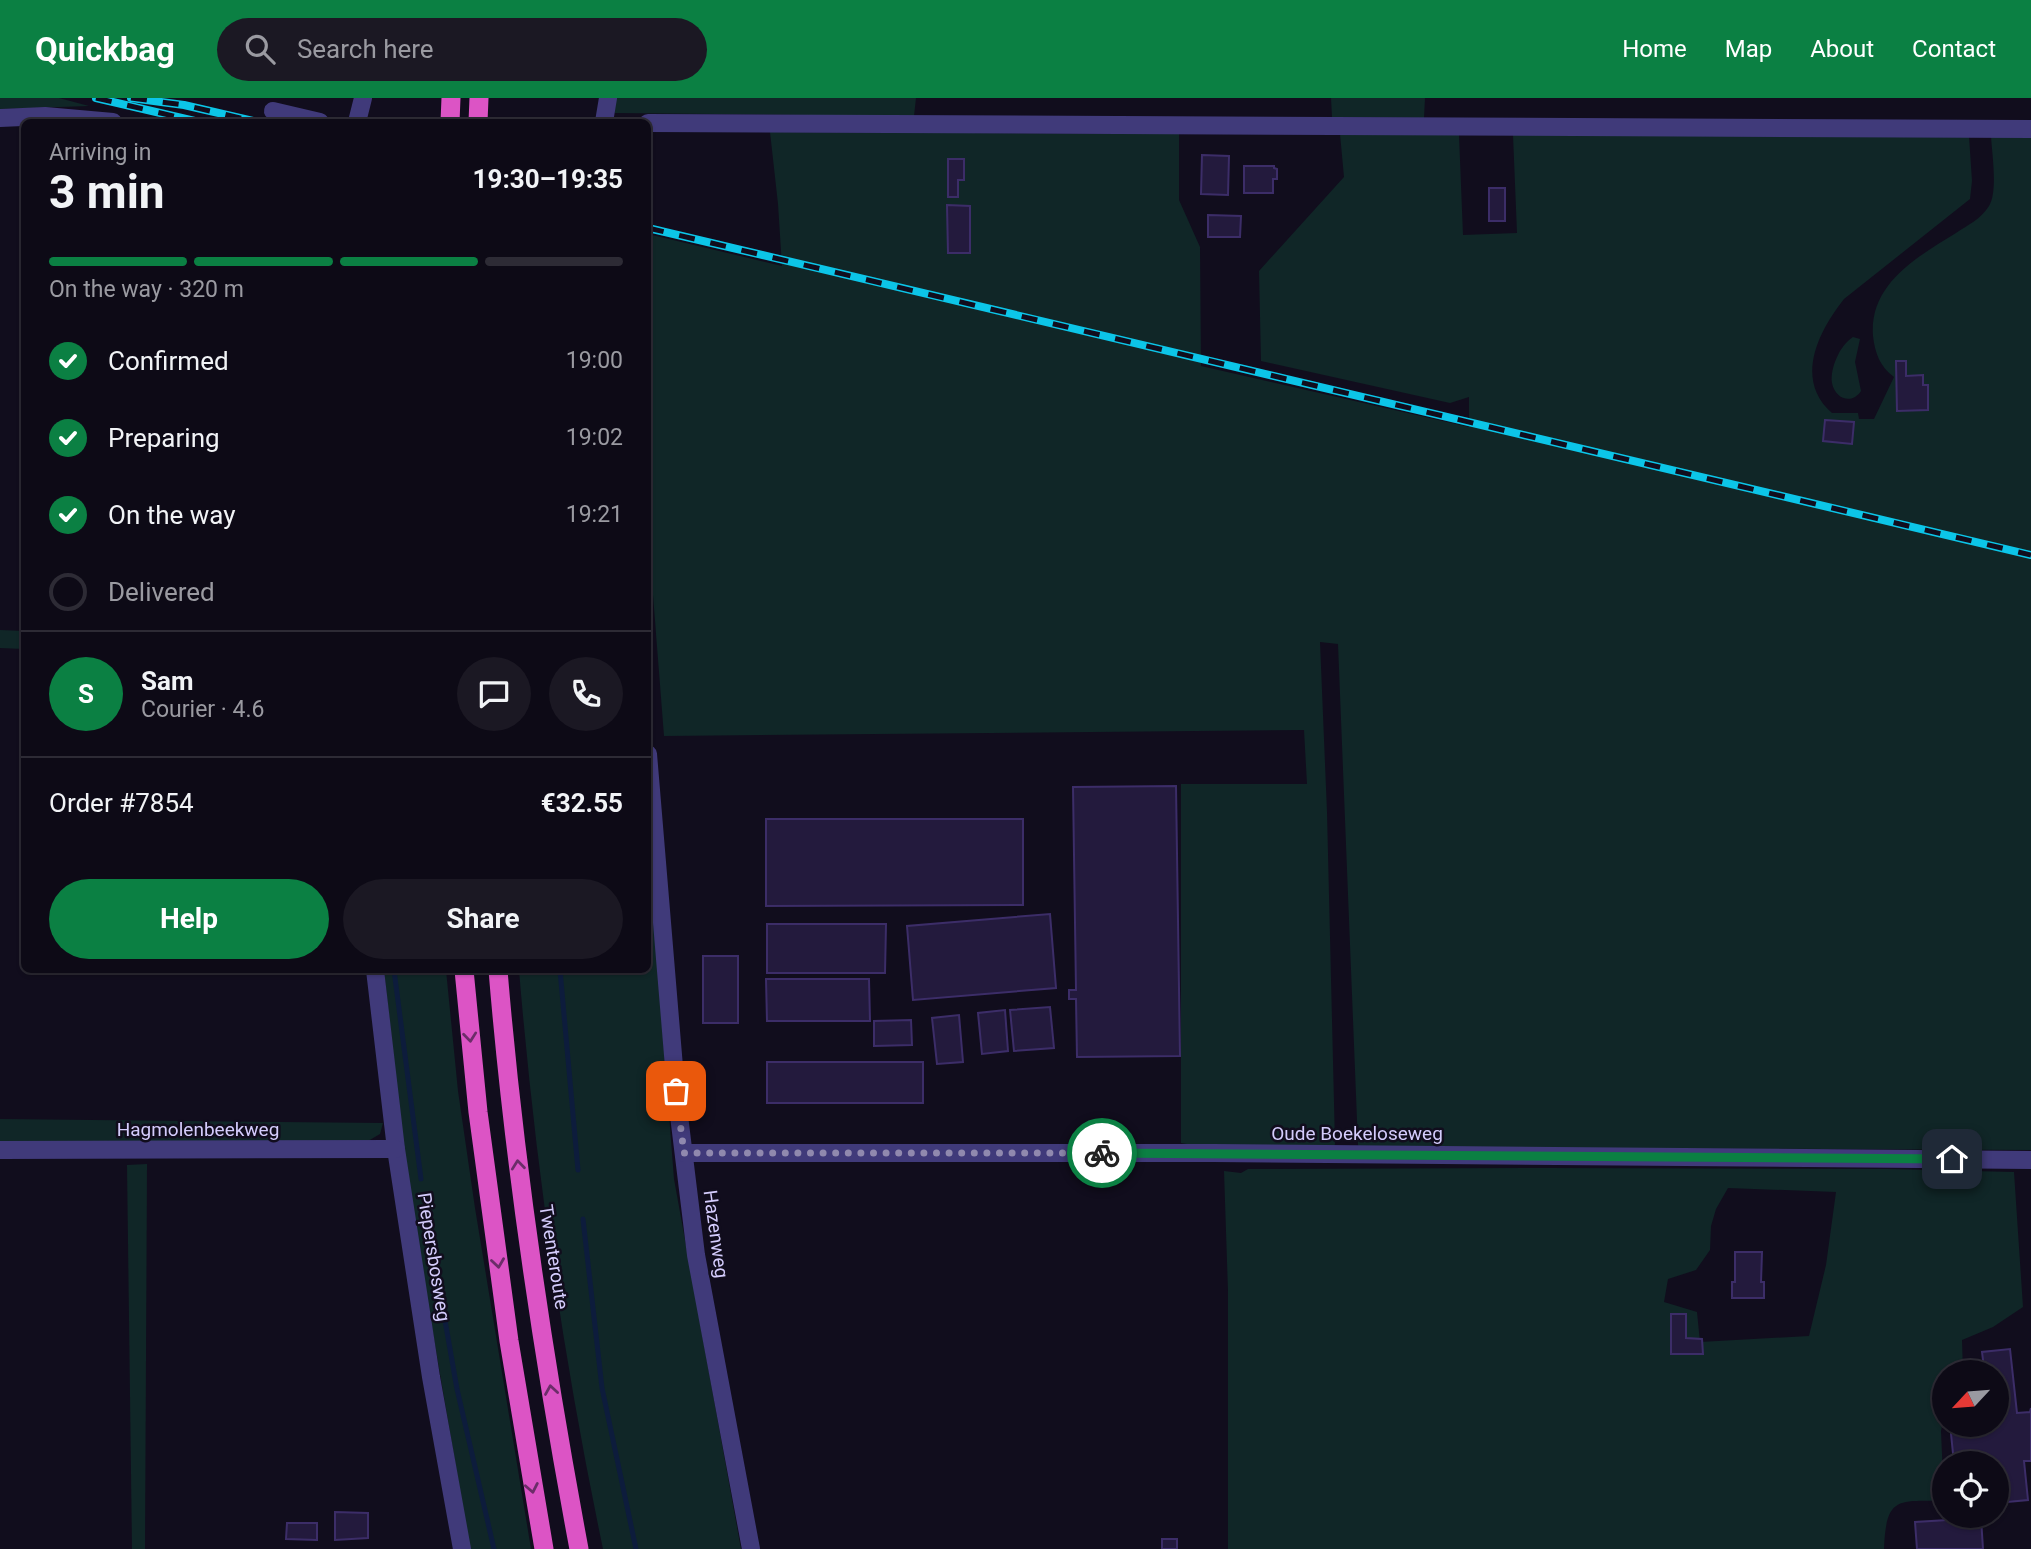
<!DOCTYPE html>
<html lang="en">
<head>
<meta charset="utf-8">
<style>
  :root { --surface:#0d0a16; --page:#1b1823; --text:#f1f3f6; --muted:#9a9aa1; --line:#2d2b35; --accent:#0b8043 }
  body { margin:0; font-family:Roboto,sans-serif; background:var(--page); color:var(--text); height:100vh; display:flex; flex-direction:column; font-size:26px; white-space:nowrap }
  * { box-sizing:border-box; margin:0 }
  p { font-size:23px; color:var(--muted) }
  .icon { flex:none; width:38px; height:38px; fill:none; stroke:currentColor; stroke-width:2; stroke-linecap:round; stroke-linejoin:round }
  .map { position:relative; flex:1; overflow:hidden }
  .sheet { position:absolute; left:21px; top:21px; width:630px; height:854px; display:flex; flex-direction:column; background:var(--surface); border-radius:10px; box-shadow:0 2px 5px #0004,0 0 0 2px var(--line) }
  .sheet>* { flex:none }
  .needle { width:46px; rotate:244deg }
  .buttons { position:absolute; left:1932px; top:1262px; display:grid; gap:14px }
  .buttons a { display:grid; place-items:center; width:77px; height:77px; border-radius:50%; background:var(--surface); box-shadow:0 2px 5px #0004,0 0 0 2px var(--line); font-size:35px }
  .pin { position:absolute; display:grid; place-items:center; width:60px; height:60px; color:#fff; margin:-30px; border-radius:14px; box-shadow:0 4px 10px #0006 }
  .courier { position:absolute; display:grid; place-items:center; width:70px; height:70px; margin:-35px; border:5px solid #0b8043; border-radius:50%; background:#fff; color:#222; box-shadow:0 2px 9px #0007 }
  .overview em { font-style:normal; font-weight:700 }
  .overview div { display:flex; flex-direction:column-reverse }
  .overview { display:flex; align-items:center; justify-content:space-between; height:119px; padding:0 28px }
  h1 { font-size:46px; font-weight:700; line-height:52px }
  .bar { display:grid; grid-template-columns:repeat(4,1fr); gap:10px 7px; align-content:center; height:84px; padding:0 28px }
  .bar i { height:9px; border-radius:5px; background:var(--line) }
  .bar .current { background:var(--accent) }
  .bar p { grid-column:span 4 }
  .line { display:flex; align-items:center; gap:18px; padding:0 28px; border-top:2px solid var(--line) }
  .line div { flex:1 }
  .round { display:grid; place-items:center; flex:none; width:74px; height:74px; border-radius:37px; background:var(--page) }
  ol { padding:0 28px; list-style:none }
  li { display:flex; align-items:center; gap:21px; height:77px }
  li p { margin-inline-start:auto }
  li .icon { padding:7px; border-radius:50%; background:var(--accent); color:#fff; stroke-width:4 }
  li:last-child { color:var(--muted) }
  li i { width:38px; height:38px; border:4px solid var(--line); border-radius:50% }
  .cta { display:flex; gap:14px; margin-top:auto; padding:14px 28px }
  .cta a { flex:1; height:80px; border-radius:42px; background:var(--accent); color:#fff; font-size:28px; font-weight:700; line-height:80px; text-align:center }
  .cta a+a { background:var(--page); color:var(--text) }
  header { display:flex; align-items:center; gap:42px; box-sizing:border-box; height:98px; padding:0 35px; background:var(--accent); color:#fff }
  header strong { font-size:33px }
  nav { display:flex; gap:38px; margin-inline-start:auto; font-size:24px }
  .search { width:490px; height:63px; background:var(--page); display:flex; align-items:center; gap:18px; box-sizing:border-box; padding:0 24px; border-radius:38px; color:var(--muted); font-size:26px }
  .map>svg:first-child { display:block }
  .green { fill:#102627; fill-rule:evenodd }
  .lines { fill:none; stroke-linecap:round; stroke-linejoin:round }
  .stream { stroke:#0d1c3c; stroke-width:5 }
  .building { fill:#231a3d; stroke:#3c2d68; stroke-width:2 }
  .minor { stroke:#403a7a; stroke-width:18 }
  .trunk { stroke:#dc54c5; stroke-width:19 }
  .rail-casing { stroke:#0cc5e8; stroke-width:8 }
  .rail { stroke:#110d1d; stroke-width:5; stroke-dasharray:16; stroke-linecap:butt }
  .oneway { stroke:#6c2d69 }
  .done { stroke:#9089ae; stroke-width:7; stroke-dasharray:0 12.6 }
  .route { stroke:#0b8043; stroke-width:9 }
  .labels { text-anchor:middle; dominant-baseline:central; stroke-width:5; stroke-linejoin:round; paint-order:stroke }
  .street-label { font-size:19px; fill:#d4ccfc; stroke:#110d1d }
</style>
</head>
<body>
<header>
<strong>Quickbag</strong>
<div class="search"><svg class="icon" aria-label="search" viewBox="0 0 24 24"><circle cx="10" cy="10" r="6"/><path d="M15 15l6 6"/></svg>Search here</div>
<nav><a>Home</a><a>Map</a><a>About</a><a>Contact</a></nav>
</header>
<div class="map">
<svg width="2031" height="1451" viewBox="0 0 2031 1451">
  <rect width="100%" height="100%" fill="#110d1d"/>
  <g class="green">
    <polygon points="0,0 59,0 89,8 0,11"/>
    <polygon points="615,0 916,0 914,18 615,15 612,12"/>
    <polygon points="1331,0 1425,0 1424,20 1332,19"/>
    <path d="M770,34l409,2v66l21,47 1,119 268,61v-30l-19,6 -189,-42 -2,-90 85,-94 -4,-43 119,1 4,100 54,-2 -4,-98 456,1 3,45 -2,18 -126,100c-26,33 -50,81 -12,114h26l1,6h15l20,-42c-14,-10 -19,-24 -21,-41 -4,-52 44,-79 83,-103 12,-8 25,-14 33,-27 9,-15 3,-52 2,-70l40,1v1013l-671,-3 -2,-2 -20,-501 -18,-2 7,170 8,332 -3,6 -117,-1 -34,-6v-359h126l-3,-54 -640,6 -16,-205v-297l134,32 -4,-62z"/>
    <path d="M1853,239l7,2 -5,23 6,29c-9,14 -26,8 -29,-8 -2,-15 8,-38 21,-46z"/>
    <polygon points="0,532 24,533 24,551 0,550"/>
    <path d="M648,743l26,338 67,370h-138c-40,-191 -68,-385 -84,-579h129z"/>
    <polygon points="384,872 446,872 458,993 475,1110 531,1451 470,1451 408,1089"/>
    <polygon points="0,1021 383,1025 380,1036 368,1043 0,1044"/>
    <polygon points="147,1066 145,1451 132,1451 127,1067"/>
    <path d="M1546,1070l342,1 126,3 9,135 -30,20 -31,13 1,32h-19v44l-3,15 3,70c-46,0 -58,-5 -60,48h-656v-258l-4,-120 17,2 7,-4zM1728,1090l108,4 -10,73 -17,71 -109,6 -3,-30 -33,-10 4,-23 28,-9 14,-20 1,-24 5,-17z"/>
  </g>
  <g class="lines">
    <g class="stream">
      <polyline points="394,872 421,1081"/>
      <polyline points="560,872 578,1072"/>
      <polyline points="426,1114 457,1291 494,1451"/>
      <polyline points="583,1121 602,1290 636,1451"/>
    </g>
  </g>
  <g class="building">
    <polygon points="1202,57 1229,58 1228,97 1201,96"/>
    <polygon points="948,61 964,61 964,82 958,82 958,99 948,99"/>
    <polygon points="1244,68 1274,68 1274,70 1277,71 1277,81 1273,81 1273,95 1244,95"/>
    <rect x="1489" y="90" width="16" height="33"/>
    <polygon points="947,107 970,108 970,155 948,155"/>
    <polygon points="1208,117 1241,118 1240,139 1208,139"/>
    <polygon points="1896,263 1906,263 1906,278 1923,277 1923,287 1928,287 1928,312 1897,313"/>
    <polygon points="1825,322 1854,324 1852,346 1823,343"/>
    <polygon points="1176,688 1180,958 1077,959 1076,901 1069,901 1069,892 1076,892 1073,689"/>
    <polygon points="766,721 1023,721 1023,807 766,808"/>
    <polygon points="1050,816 1056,890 913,902 907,828"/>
    <polygon points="767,826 886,826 885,875 767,875"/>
    <rect x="703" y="858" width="35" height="67"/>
    <polygon points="766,881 869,881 870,923 767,923"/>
    <polygon points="1050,909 1054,950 1014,953 1010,912"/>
    <polygon points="1005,912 1008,953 982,956 978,915"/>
    <polygon points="959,917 963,964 937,966 932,920"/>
    <polygon points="911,922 912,947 874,948 874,923"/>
    <rect x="767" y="964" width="156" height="41"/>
    <polygon points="1735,1154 1762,1154 1761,1184 1764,1184 1764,1200 1732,1200 1732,1184 1735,1184"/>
    <polygon points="1671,1216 1686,1216 1686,1240 1702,1241 1703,1256 1671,1256"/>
    <polygon points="2010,1251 2017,1315 2030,1314 2031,1310 2031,1363 2024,1363 2028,1402 1997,1405 1997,1365 1954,1365 1950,1326 1997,1326 1997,1274 1944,1274 1984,1270 1982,1254"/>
    <polygon points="335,1414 368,1415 368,1440 335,1442"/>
    <polygon points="1981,1420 1983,1451 1917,1451 1915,1424"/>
    <polygon points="287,1425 317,1425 317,1442 286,1441"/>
    <rect x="1162" y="1441" width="15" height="10"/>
  </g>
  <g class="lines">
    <g class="minor">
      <polyline points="273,13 320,24"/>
      <polyline points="0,20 45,18 113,24"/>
      <polyline points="357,24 363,0"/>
      <polyline points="604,24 608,0"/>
      <polyline points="648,25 2031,31"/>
      <polyline points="648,656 676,993 696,1157 751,1451"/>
      <polyline points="375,872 396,1051 431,1279 462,1451"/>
      <polyline points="0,1052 396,1051"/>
      <polyline points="684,1055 1213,1055 2031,1062"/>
    </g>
    <g class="trunk">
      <polyline points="450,24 451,0"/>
      <polyline points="478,24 479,0"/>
      <polyline points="464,872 478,1014 509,1243 544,1451"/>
      <path d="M498,872c16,194 45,387 81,579"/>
    </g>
    <defs>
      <g id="rail">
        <polyline points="96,0 199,24"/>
        <polyline points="131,0 184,7 258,24"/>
        <polyline points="648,130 2031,457"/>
      </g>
    </defs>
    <use href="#rail" class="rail-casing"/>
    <use href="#rail" class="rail"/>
  </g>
  <defs><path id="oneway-chevron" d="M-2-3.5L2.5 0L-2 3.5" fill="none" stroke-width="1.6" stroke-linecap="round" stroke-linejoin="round" transform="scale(1.75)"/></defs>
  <g class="oneway">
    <use href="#oneway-chevron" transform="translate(470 939) rotate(84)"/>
    <use href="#oneway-chevron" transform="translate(518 1067) rotate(-96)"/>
    <use href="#oneway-chevron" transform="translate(498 1165) rotate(82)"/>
    <use href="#oneway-chevron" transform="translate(551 1292) rotate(-99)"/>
    <use href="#oneway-chevron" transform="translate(532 1390) rotate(79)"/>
  </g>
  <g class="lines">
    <polyline class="done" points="676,993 684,1055 1102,1055"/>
    <polyline class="route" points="1102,1055 1952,1061"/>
  </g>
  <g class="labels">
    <g class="street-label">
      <text x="198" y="1031">Hagmolenbeekweg</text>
      <text x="1357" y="1035">Oude Boekeloseweg</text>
      <text transform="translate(716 1136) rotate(82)">Hazenweg</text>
      <text transform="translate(434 1159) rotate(81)">Piepersbosweg</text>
      <text transform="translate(554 1159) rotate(81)">Twenteroute</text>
    </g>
  </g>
</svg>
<div class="buttons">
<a><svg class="needle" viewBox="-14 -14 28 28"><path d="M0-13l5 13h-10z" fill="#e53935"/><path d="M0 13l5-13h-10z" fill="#9a9aa1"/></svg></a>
<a><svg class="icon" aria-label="locate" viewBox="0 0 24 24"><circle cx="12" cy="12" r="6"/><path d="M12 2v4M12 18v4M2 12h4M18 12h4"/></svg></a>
</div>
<div class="pin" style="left:676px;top:993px;background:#ea580c"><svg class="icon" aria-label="bag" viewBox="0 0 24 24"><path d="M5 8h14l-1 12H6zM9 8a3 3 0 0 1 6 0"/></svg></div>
<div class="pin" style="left:1952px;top:1061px;background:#1f2937"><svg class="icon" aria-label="home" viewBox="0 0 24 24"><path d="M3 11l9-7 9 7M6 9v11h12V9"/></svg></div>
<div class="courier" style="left:1102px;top:1055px"><svg class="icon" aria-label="bike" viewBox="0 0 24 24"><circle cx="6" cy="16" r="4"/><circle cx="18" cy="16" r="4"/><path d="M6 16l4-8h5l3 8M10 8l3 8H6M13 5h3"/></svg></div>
<section class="sheet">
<div class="overview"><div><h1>3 min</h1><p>Arriving in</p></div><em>19:30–19:35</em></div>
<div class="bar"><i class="current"></i><i class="current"></i><i class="current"></i><i></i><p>On the way · 320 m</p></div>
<ol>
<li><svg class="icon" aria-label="check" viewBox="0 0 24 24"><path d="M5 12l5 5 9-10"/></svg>Confirmed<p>19:00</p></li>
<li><svg class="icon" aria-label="check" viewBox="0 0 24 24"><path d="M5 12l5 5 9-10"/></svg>Preparing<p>19:02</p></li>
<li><svg class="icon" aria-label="check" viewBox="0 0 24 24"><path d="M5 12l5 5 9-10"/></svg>On the way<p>19:21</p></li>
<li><i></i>Delivered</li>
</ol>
<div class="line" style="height:126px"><b class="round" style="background:var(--accent);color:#fff">S</b><div><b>Sam</b><p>Courier · 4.6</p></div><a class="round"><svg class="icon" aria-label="chat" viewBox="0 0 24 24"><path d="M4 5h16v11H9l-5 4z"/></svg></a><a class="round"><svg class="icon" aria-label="phone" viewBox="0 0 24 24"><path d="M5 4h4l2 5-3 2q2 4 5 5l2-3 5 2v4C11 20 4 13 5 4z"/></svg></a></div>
<div class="line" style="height:91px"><div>Order #7854</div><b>€32.55</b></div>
<div class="cta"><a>Help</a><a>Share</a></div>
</section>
</div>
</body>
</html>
